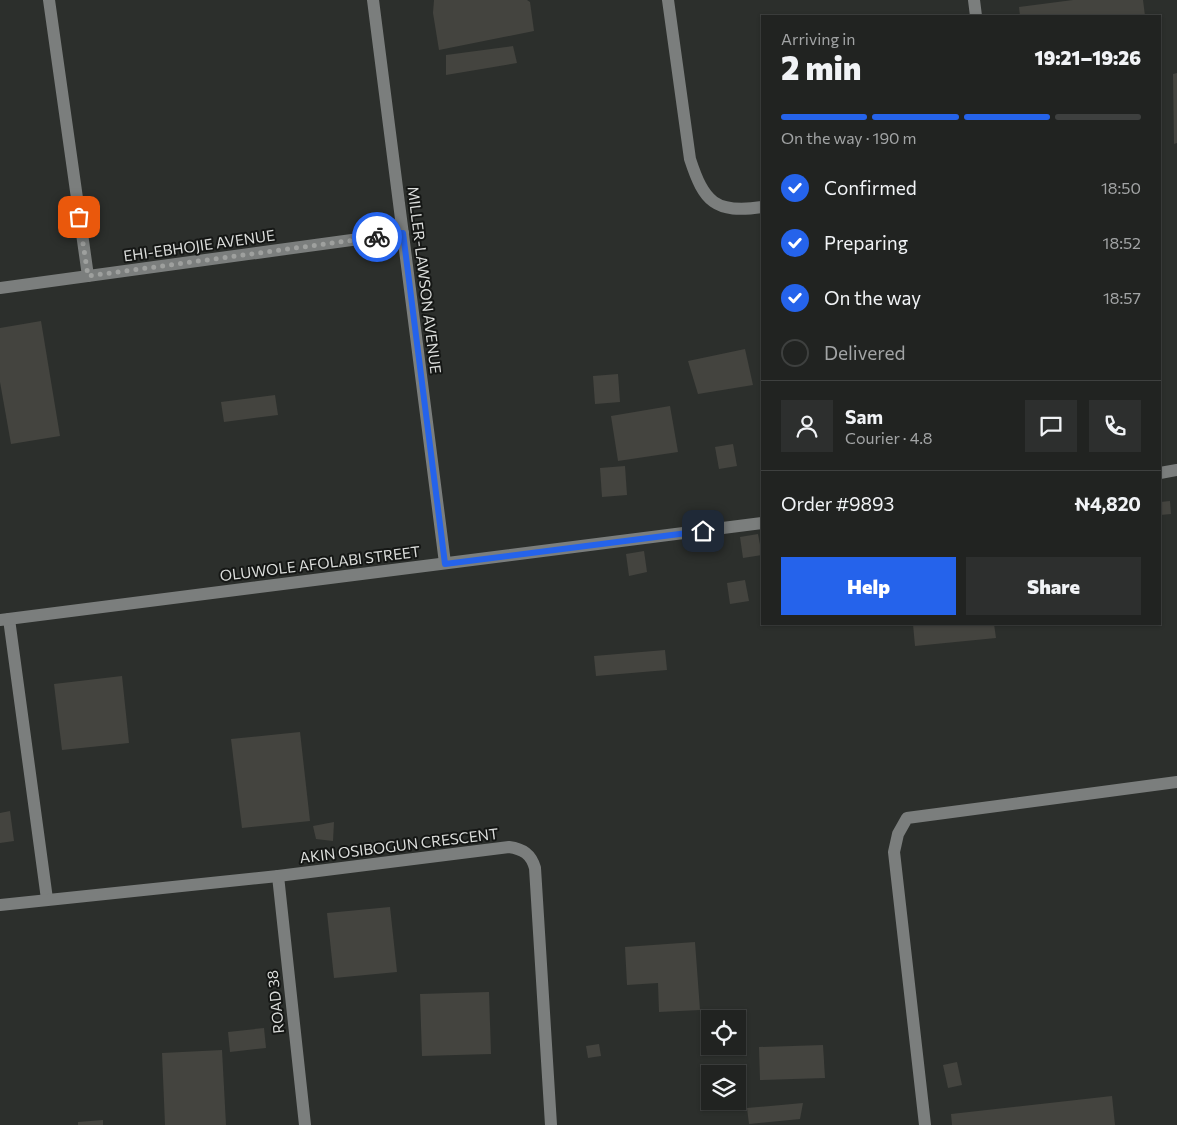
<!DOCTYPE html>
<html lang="en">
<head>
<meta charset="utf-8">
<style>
  :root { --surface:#212321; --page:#2d2f2e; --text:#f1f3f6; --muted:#a2a4a5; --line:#3e403f; --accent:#2563eb }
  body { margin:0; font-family:Commissioner,sans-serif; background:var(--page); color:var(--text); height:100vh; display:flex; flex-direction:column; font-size:19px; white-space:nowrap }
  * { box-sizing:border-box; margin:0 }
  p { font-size:16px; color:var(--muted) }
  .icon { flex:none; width:28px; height:28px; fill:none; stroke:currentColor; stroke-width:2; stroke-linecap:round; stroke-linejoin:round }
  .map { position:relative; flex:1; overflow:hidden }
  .panel { position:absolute; left:761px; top:15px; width:400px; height:610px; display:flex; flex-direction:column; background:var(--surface); border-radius:0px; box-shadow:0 1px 4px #0004,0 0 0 1px var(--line) }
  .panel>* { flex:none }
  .fabs { position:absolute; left:701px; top:1010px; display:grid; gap:10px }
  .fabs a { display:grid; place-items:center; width:45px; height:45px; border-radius:0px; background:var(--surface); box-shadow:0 1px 4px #0004,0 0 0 1px var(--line); font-size:25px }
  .pin { position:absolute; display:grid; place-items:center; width:42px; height:42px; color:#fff; margin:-21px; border-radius:10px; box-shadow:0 2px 8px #0006 }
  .courier { position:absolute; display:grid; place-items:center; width:50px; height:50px; margin:-25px; border:4px solid #2563eb; border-radius:50%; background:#fff; color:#222; box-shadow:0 1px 6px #0007 }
  .summary em { font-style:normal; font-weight:800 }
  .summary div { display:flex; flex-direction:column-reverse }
  .summary { display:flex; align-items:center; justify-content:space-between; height:85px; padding:0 20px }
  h1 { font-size:32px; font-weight:800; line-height:38px }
  .bar { display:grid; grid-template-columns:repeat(4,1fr); gap:8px 5px; align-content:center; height:60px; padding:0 20px }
  .bar i { height:6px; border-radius:4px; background:var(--line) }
  .bar .on { background:var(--accent) }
  .bar p { grid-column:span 4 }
  .line { display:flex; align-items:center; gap:12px; padding:0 20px; border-top:1px solid var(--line) }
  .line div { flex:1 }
  .round { display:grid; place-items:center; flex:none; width:52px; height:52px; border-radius:0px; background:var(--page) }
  ol { padding:0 20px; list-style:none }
  li { display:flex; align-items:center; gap:15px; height:55px }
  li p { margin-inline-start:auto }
  li .icon { padding:5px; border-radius:50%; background:var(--accent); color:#fff; stroke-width:4 }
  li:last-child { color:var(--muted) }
  li i { width:28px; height:28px; border:2px solid var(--line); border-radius:50% }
  .primary-button { display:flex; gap:10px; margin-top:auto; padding:10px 20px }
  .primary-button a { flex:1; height:58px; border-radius:0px; background:var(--accent); color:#fff; font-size:20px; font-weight:800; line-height:58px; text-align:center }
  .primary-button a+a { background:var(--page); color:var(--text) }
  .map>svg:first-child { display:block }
  .building { fill:#44443f }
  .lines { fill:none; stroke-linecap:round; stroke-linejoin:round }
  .minor { stroke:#7b7e7d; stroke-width:12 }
  .done { stroke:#9ea09e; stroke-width:5; stroke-dasharray:0 9 }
  .route { stroke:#2563eb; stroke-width:6 }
  .labels { text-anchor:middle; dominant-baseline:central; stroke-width:4; stroke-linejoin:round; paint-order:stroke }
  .street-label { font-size:15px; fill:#dbdddb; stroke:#151715 }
</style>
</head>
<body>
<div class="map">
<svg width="1177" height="1125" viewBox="0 0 1177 1125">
  <rect width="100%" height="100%" fill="#2c2f2c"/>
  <g class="building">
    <polygon points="434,0 527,0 530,2 534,31 439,50 433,13"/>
    <polygon points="1073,0 1143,0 1145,16 1020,16 1019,7"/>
    <polygon points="513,46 517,63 446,75 446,55"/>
    <polygon points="1177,73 1177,143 1174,144 1173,74"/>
    <polygon points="41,321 60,436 11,444 0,382 0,328"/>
    <polygon points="745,349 753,385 698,394 688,361"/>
    <polygon points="618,374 620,402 595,404 593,376"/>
    <polygon points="275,395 278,415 224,422 221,402"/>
    <polygon points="670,406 678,452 618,461 611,416"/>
    <polygon points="733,444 737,466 719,469 715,447"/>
    <polygon points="625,466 627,495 602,497 600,468"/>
    <polygon points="1170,501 1171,514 1160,515 1160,502"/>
    <polygon points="758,534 762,555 743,558 740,537"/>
    <polygon points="644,551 647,572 629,576 626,554"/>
    <polygon points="745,580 749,601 730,604 727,583"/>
    <polygon points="913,624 994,624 996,638 915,646"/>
    <polygon points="665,650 667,670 596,676 594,656"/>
    <polygon points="122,676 129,743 62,750 54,684"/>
    <polygon points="300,732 310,821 242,828 231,739"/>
    <polygon points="10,811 14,841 0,843 0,813"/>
    <polygon points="334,822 333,841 316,839 313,826"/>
    <polygon points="390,907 397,972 334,978 327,913"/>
    <polygon points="695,942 700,1010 659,1012 658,983 627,985 625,947"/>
    <polygon points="489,992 491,1054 422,1056 420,994"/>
    <polygon points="264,1028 266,1048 230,1052 228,1032"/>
    <polygon points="599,1044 601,1056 588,1058 586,1046"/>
    <polygon points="823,1045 825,1078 760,1080 759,1047"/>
    <polygon points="222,1050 226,1125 165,1125 162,1053"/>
    <polygon points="957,1062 962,1085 948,1088 943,1065"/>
    <polygon points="1112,1096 1115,1125 952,1125 951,1114"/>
    <polygon points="803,1103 800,1119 749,1124 747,1108"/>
    <polygon points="103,1120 103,1125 78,1125 78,1122"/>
  </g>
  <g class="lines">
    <g class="minor">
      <polyline points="49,0 88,276"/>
      <polyline points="373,0 445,563"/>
      <path d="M668,0l22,159c14,43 25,55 72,48"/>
      <polyline points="974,0 976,16"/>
      <polyline points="0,288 403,233"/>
      <polyline points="1160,473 1177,470"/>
      <polyline points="9,619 47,899"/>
      <polyline points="0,620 762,523"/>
      <polyline points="278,876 305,1125"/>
      <path d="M0,905l278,-29 231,-29c14,2 22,7 26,21l16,257"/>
      <polyline points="925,1125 894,852 898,834 907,818 1177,782"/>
    </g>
  </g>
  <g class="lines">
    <polyline class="done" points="79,217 88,276 377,237"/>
    <polyline class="route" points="377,237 403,233 445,564 703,531"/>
  </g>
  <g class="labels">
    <g class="street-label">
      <text transform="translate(199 245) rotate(-8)">EHI-EBHOJIE AVENUE</text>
      <text transform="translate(425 280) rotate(83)">MILLER-LAWSON AVENUE</text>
      <text transform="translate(320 563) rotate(-7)">OLUWOLE AFOLABI STREET</text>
      <text transform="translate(399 845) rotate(-7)">AKIN OSIBOGUN CRESCENT</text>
      <text transform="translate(275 1002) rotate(-96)">ROAD 38</text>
    </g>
  </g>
</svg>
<div class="fabs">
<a><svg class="icon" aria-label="locate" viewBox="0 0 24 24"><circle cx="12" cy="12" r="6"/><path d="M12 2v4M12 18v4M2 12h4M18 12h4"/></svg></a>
<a><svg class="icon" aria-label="layers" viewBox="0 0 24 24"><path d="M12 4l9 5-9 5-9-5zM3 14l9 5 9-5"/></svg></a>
</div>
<div class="pin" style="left:79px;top:217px;background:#ea580c"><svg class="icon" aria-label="bag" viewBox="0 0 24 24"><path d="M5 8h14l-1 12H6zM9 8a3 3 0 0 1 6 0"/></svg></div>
<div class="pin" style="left:703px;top:531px;background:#1f2937"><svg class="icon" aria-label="home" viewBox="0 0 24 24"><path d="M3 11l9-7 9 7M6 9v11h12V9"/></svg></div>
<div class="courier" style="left:377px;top:237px"><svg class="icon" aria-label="bike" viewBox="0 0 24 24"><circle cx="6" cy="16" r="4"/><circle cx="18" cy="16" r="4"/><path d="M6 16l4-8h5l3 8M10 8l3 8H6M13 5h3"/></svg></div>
<section class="panel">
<div class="summary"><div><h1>2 min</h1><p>Arriving in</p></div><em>19:21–19:26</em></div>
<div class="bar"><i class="on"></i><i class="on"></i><i class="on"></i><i></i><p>On the way · 190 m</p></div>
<ol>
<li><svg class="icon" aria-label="check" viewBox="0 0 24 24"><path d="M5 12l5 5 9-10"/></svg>Confirmed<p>18:50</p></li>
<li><svg class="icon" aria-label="check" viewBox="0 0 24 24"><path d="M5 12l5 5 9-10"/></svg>Preparing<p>18:52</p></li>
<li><svg class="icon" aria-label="check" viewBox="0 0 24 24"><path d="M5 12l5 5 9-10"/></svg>On the way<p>18:57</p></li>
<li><i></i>Delivered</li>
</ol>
<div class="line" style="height:90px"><a class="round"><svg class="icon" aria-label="person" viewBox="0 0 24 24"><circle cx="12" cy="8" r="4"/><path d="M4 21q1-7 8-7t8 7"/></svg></a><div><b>Sam</b><p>Courier · 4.8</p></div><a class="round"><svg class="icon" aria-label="chat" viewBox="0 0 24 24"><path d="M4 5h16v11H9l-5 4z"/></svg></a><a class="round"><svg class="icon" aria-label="phone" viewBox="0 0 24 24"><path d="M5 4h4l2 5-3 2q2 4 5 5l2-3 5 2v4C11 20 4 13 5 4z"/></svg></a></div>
<div class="line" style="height:65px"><div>Order #9893</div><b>₦4,820</b></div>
<div class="primary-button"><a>Help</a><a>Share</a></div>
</section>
</div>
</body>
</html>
